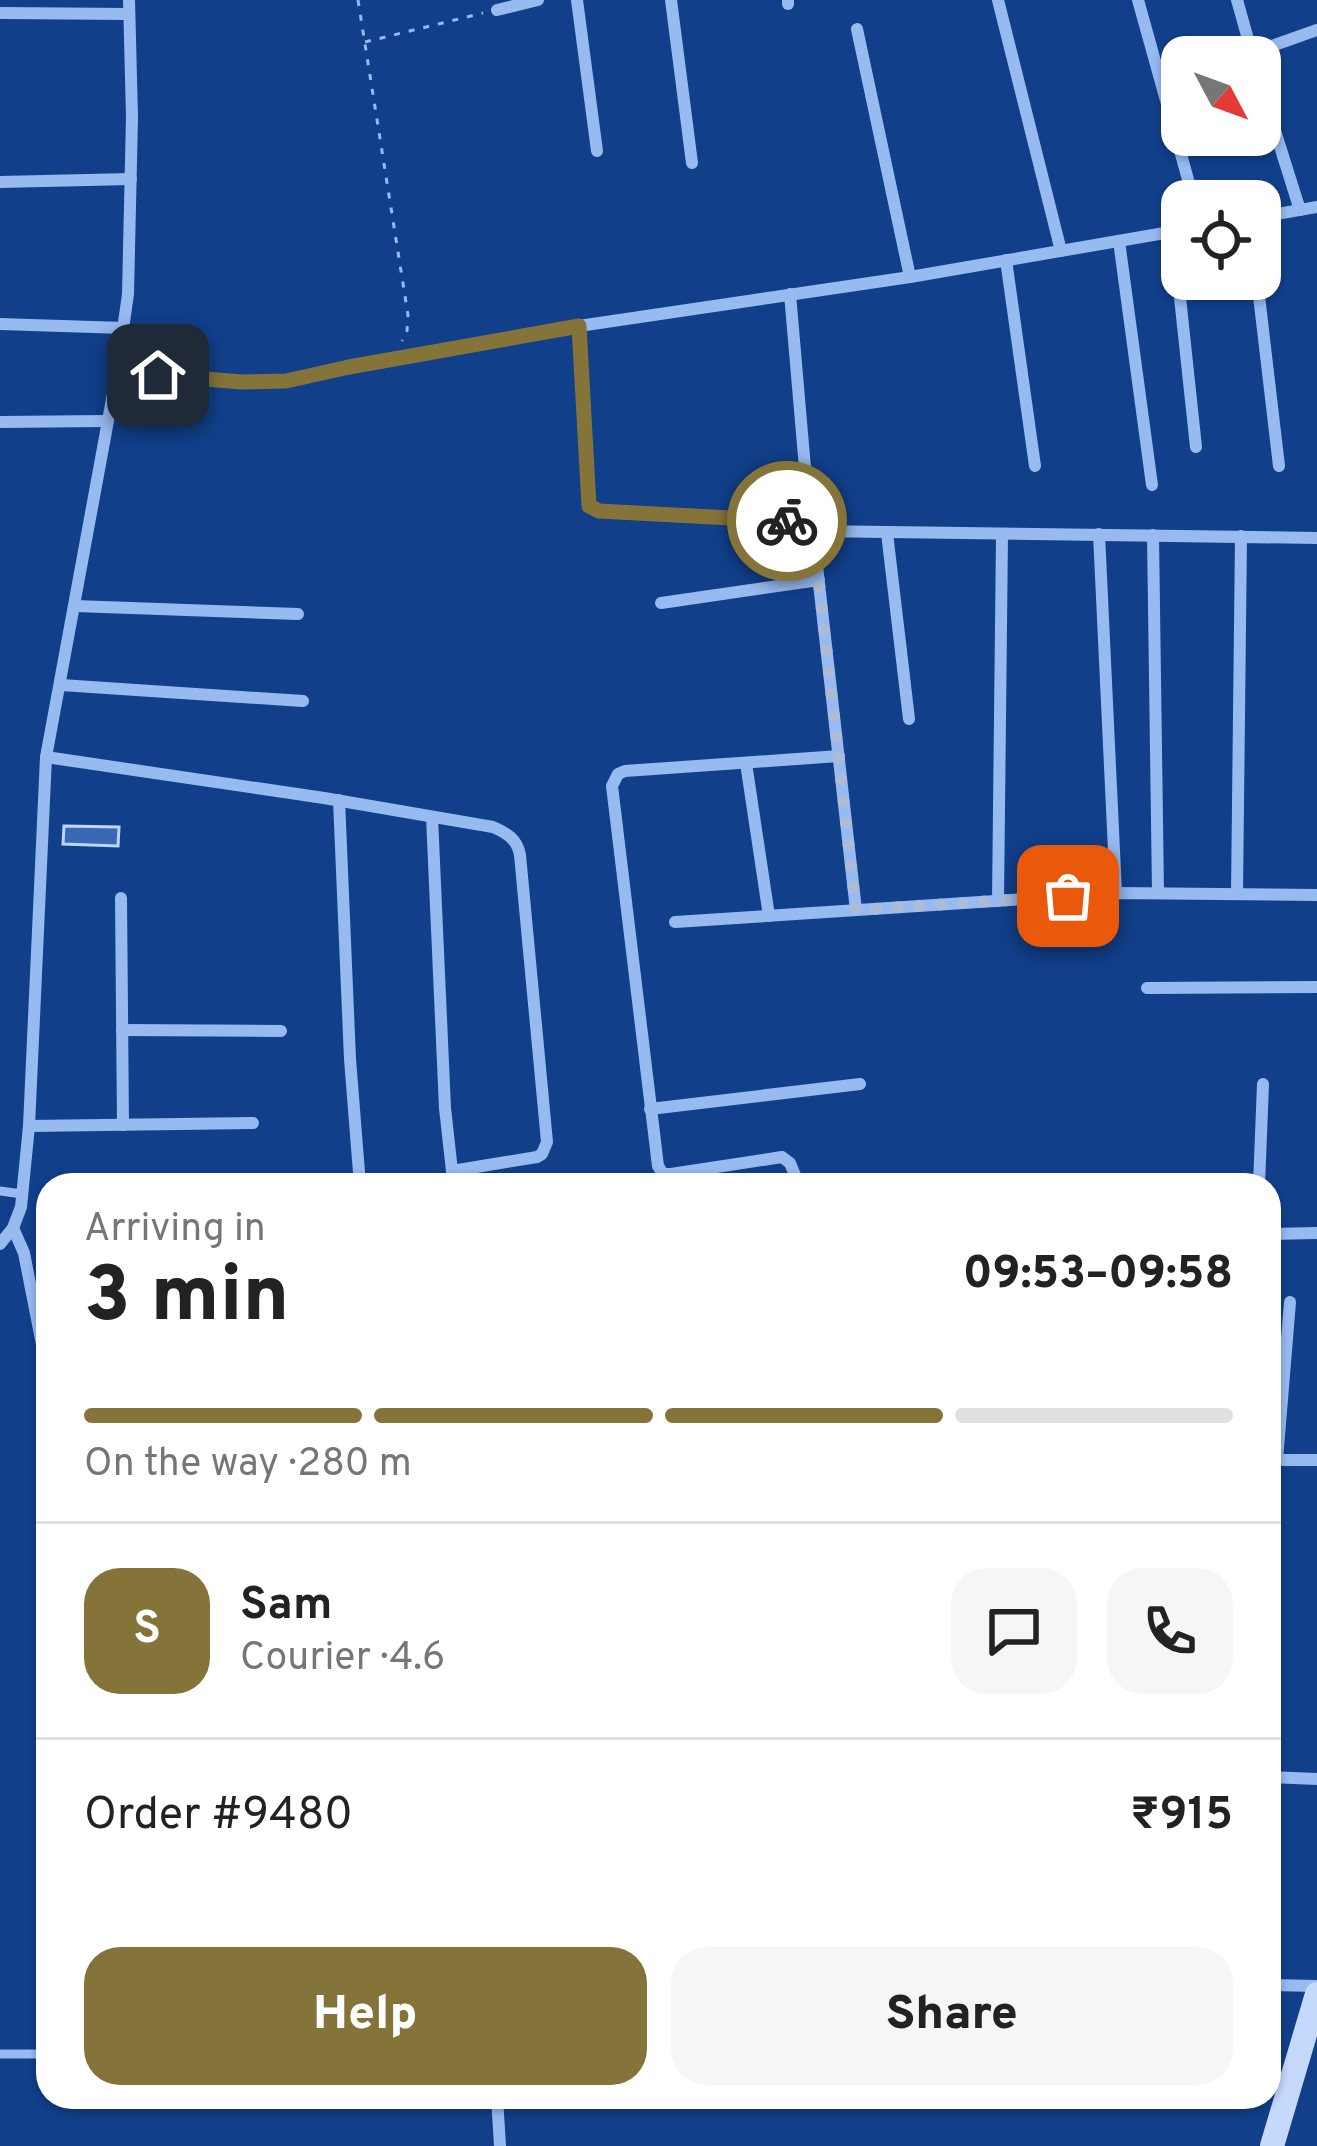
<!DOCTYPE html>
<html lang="en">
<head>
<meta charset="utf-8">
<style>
  :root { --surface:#fff; --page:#f6f6f6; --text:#222; --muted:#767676; --line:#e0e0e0; --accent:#85743a }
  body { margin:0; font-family:Overpass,sans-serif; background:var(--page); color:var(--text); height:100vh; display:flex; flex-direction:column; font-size:45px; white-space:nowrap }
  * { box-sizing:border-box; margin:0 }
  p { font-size:39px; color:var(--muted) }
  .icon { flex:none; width:66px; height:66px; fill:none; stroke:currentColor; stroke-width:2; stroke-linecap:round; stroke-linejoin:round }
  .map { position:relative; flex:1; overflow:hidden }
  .side { position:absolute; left:36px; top:1173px; width:1245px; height:936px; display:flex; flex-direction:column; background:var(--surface); border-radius:36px; box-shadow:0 3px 9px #0004 }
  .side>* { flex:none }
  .needle { width:78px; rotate:131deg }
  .controls { position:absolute; left:1161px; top:36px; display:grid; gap:24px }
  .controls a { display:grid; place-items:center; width:120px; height:120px; border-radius:24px; background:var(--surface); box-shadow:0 3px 9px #0004; font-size:60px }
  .pin { position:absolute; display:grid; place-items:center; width:102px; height:102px; color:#fff; margin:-51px; border-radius:24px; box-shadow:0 6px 18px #0006 }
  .courier { position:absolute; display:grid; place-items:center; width:120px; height:120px; margin:-60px; border:9px solid #85743a; border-radius:50%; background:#fff; color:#222; box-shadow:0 3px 15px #0007 }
  .headline em { font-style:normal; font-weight:800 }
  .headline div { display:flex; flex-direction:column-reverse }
  .headline { display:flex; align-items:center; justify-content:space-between; height:204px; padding:0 48px }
  h1 { font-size:78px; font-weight:800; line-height:90px }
  .bar { display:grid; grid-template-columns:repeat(4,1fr); gap:18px 12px; align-content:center; height:144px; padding:0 48px }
  .bar i { height:15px; border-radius:9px; background:var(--line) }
  .bar .on { background:var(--accent) }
  .bar p { grid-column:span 4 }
  .line { display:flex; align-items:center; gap:30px; padding:0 48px; border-top:3px solid var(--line) }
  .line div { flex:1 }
  .round { display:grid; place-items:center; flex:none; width:126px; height:126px; border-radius:36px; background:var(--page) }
  .action { display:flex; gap:24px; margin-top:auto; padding:24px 48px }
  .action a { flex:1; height:138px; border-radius:36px; background:var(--accent); color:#fff; font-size:48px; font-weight:800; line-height:138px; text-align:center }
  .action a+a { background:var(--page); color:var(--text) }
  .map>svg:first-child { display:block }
  .building { fill:#3969b4; stroke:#bdd6fd; stroke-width:3 }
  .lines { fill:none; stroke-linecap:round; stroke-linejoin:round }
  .path { stroke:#97baf1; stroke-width:3; stroke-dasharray:6 9; stroke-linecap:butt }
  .lane { stroke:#97baf1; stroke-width:9 }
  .street { stroke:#97baf1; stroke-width:12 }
  .secondary { stroke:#c5d9fc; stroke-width:24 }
  .done { stroke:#acbcd6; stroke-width:12; stroke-dasharray:0 21.6 }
  .route { stroke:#85743a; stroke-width:15 }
</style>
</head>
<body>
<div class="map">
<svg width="1317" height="2146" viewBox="0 0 1317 2146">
  <rect width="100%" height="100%" fill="#113f8a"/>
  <polygon class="building" points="64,826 119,827 118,846 63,844"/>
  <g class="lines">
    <g class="path">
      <polyline points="358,0 408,315 407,331 402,341"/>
      <polyline points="365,42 483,13"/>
    </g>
    <g class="lane">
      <polyline points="0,1191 22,1194"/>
      <polyline points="0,2054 48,2054"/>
    </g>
    <g class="street">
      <polyline points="577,0 597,151"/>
      <polyline points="671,0 692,163"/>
      <polyline points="788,0 788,4"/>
      <polyline points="998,0 1061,251"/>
      <polyline points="1138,0 1194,201"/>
      <polyline points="1237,0 1253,57"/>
      <polyline points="497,10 538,0"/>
      <polyline points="0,13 129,14"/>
      <polyline points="857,29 910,277"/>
      <polyline points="1252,53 1317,30"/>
      <polyline points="1260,83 1300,210"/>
      <polyline points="0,182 131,179"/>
      <polyline points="1260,217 1317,207"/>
      <polyline points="1173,232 1196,447"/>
      <polyline points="1119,241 1152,485"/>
      <polyline points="1006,260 1035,466"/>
      <polyline points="1257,279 1279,466"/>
      <polyline points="790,294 810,526"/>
      <polyline points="0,324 124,328"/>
      <polyline points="579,326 589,506 599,511 806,522 813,531 856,910"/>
      <polyline points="117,372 241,382 285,381 349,366 579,326 910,277 1182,230"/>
      <polyline points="0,422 106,421"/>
      <polyline points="813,531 1317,538"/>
      <polyline points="887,533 909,719"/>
      <polyline points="1099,534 1116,893"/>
      <polyline points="1153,535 1158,892"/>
      <polyline points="661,603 819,580"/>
      <polyline points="75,606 298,614"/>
      <polyline points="61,685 303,701"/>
      <path d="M46,757l278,41 169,29c14,6 24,12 27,28l27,287 -5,12 -5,3 -85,14"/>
      <polyline points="746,763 769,916"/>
      <polyline points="339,800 350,1059 360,1185"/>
      <polyline points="432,817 445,1108 452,1171 456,1185"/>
      <polyline points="1237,894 1241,536"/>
      <polyline points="121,898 123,1125"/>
      <polyline points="998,901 1002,535"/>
      <polyline points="675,922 1116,893 1317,895"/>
      <polyline points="1147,988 1317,987"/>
      <polyline points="122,1030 281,1031"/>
      <polyline points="650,1109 860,1084"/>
      <polyline points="29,1126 253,1123"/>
      <polyline points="799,1185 790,1163 782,1157 671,1174 663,1174 658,1166 612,786 618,774 625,771 839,756"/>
      <polyline points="1259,1185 1263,1084"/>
      <polyline points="13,1228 24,1253 48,1375"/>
      <polyline points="1269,1234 1317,1233"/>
      <polyline points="0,1244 13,1228 21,1207 29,1126 46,757 117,372 128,294 132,117 129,0"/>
      <polyline points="1270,1460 1317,1460"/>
      <polyline points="1277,1460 1290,1302"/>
      <polyline points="1269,1777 1317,1779"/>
      <polyline points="1269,1985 1317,1986"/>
      <polyline points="497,2097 500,2146"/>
    </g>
    <polyline class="secondary" points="1272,2146 1317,1994"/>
  </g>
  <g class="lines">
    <polyline class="done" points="787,521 806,522 813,531 856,910 1068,896"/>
    <polyline class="route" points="158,375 241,382 286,381 349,367 579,326 589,506 599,511 787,521"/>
  </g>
</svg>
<div class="controls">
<a><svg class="needle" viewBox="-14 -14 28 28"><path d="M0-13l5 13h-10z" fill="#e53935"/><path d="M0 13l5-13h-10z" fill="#767676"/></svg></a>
<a><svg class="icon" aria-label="locate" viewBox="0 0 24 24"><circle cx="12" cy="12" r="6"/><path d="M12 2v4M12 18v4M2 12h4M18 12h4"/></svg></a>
</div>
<div class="pin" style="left:1068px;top:896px;background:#ea580c"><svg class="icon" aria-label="bag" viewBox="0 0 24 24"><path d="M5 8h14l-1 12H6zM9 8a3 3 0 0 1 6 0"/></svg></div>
<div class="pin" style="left:158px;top:375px;background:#1f2937"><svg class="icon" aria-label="home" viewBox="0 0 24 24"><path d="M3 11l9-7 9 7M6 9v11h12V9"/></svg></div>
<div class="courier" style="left:787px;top:521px"><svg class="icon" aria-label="bike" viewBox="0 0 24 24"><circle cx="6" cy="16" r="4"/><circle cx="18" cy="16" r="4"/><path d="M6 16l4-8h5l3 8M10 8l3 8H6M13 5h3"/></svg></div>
<section class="side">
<div class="headline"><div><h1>3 min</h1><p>Arriving in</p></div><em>09:53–09:58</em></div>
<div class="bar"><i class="on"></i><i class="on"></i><i class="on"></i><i></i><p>On the way · 280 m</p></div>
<div class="line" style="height:216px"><b class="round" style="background:var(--accent);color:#fff">S</b><div><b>Sam</b><p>Courier · 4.6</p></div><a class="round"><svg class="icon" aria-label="chat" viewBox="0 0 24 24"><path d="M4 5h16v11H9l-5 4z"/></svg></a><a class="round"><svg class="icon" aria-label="phone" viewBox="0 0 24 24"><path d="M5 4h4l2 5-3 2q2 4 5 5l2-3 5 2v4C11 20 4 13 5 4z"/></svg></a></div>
<div class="line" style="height:156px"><div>Order #9480</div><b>₹915</b></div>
<div class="action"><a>Help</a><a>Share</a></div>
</section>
</div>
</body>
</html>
